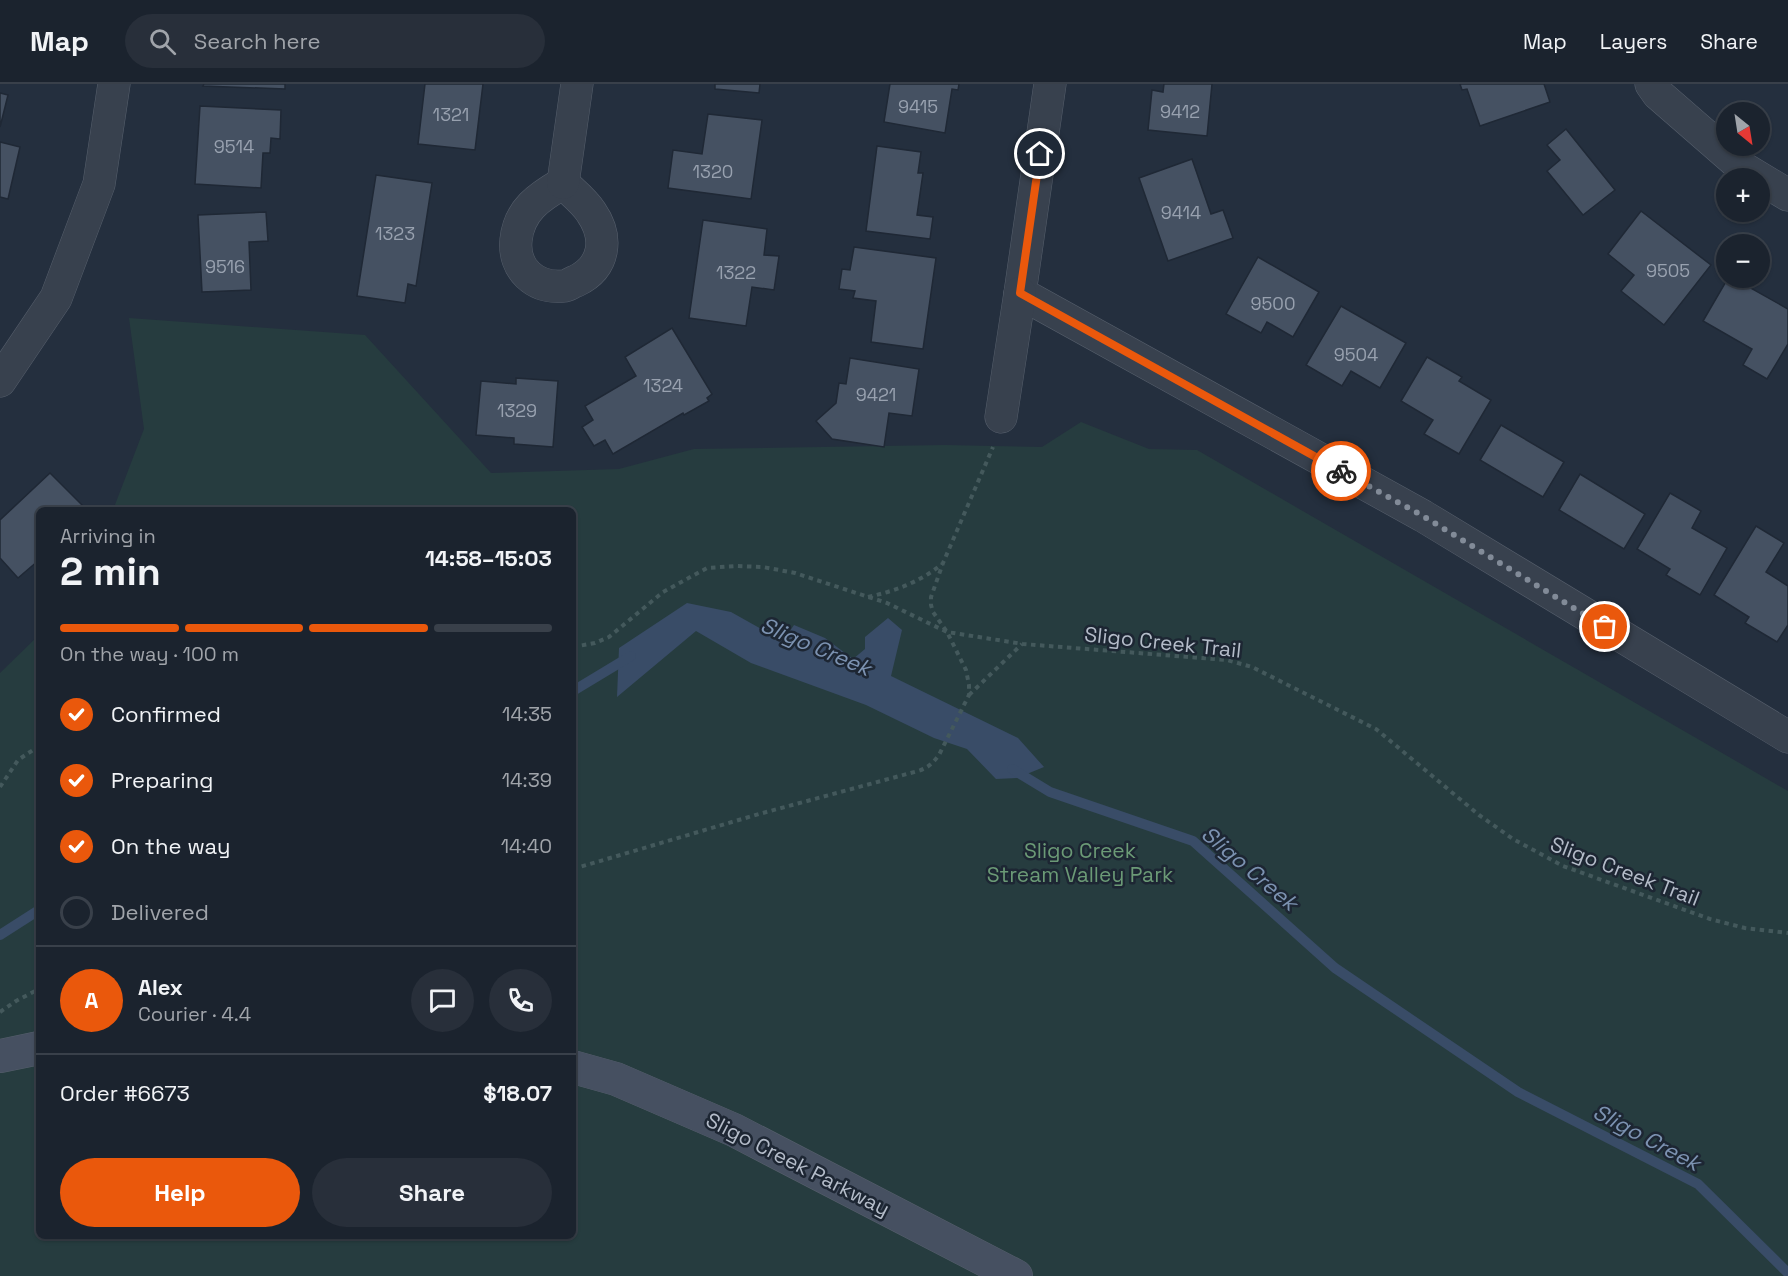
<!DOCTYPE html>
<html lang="en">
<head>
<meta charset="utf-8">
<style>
  :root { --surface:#1b232e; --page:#282f3a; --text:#f1f3f6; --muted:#a0a4aa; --line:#39404a; --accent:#ea580c }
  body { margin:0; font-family:"Space Grotesk",sans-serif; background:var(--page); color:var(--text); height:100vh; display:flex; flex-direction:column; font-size:22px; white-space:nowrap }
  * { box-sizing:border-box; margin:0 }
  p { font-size:20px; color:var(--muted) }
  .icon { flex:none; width:33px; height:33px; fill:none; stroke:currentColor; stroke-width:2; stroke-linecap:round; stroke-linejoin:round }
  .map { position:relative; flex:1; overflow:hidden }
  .panel { position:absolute; left:36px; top:423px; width:540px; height:732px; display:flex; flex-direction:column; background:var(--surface); border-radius:9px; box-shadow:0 2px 4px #0004,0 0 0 2px var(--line) }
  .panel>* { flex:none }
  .needle { width:39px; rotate:150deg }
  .buttons { position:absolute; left:1716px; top:18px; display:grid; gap:12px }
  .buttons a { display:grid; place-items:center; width:54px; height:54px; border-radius:50%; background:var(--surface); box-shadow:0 2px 4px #0004,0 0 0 2px var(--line); font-size:30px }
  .pin { position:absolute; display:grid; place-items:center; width:51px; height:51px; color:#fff; margin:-26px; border:3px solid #fff; border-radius:50%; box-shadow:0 2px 6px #0007 }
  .courier { position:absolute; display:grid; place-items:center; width:60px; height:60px; margin:-30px; border:4px solid #ea580c; border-radius:50%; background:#fff; color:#222; box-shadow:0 2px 8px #0007 }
  .overview em { font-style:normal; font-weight:800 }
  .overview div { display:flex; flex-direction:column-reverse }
  .overview { display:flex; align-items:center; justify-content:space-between; height:102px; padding:0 24px }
  h1 { font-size:39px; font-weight:800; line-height:45px }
  .bar { display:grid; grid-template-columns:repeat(4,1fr); gap:9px 6px; align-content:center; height:72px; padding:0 24px }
  .bar i { height:8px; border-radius:4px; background:var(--line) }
  .bar .active { background:var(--accent) }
  .bar p { grid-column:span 4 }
  .line { display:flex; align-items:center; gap:15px; padding:0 24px; border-top:2px solid var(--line) }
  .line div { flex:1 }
  .round { display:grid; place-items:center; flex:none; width:63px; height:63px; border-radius:32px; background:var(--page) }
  ol { padding:0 24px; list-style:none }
  li { display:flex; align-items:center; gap:18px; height:66px }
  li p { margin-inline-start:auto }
  li .icon { padding:6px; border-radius:50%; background:var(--accent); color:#fff; stroke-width:4 }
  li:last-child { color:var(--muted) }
  li i { width:33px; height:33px; border:3px solid var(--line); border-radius:50% }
  .primary-button { display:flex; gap:12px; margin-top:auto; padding:12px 24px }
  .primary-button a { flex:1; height:69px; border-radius:36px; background:var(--accent); color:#fff; font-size:24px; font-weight:800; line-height:69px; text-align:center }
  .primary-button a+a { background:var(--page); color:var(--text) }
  header { display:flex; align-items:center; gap:36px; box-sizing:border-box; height:84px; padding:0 30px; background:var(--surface); border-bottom:2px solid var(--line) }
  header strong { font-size:28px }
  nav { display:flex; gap:33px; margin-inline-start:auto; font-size:21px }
  .search { width:420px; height:54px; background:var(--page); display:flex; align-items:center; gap:15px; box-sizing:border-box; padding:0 21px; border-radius:33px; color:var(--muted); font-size:22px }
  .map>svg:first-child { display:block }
  .green { fill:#263c3f }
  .water { fill:#394c67 }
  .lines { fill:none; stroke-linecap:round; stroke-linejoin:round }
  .stream { stroke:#394c67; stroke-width:10 }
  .building { fill:#455162; stroke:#1f2835; stroke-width:1.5 }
  .street-casing { stroke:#565f6c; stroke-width:33 }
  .secondary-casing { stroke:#565f6c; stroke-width:34 }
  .path { stroke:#44595c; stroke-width:4; stroke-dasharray:4.5 4.5; stroke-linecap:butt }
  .street { stroke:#38414e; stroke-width:32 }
  .secondary { stroke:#465061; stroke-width:33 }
  .done { stroke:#828b98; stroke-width:6; stroke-dasharray:0 10.8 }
  .route { stroke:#ea580c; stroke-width:8 }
  .labels { text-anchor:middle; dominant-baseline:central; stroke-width:5; stroke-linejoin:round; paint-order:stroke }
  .number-label { font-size:18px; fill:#98a1af }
  .street-label { font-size:21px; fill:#b4bcc9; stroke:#1d2633 }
  .park-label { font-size:21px; fill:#6b9a76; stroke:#1d2633 }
  .water-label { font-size:22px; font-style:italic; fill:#7c92b1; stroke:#1d2633 }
</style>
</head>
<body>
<header>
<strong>Map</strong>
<div class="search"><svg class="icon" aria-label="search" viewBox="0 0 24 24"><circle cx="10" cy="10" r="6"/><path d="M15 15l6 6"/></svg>Search here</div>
<nav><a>Map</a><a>Layers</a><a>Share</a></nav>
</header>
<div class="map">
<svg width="1788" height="1192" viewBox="0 0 1788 1192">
  <rect width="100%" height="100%" fill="#242f3e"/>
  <polygon class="green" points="129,234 365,251 491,389 619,385 694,365 944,361 1042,363 1081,338 1149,365 1197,366 1788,707 1788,1192 0,1192 0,589 39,551 39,1152 573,1152 573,426 113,426 144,345"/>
  <polygon class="water" points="687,519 731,528 783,557 794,541 825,554 853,575 865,565 865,553 888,534 902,546 891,592 1018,654 1044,683 1017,694 996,695 967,665 934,654 866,621 751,579 696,547 617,613 619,564"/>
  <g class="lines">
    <g class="stream">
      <polyline points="573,607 631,572"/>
      <polyline points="1012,685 1050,708 1193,757 1335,884 1518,1008 1698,1100 1788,1189"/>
      <polyline points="0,851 39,826"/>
    </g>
  </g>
  <g class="building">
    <polygon points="204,0 285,0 285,5 203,2"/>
    <polygon points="425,0 483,0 475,66 418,60"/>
    <polygon points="715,0 760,0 759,9 715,5"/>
    <polygon points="890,0 959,0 958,6 952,5 945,49 884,38"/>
    <polygon points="1164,0 1212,0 1207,52 1148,46 1152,6 1163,8"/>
    <polygon points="1460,0 1544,0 1550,18 1480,42 1467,5 1462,6"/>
    <polygon points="0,9 8,11 0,43"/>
    <polygon points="200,22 281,26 280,55 271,54 270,69 263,69 261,104 195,100"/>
    <polygon points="708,30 762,36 751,115 668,104 673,66 702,70"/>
    <polygon points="1566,45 1615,106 1583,131 1547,87 1560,76 1547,61"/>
    <polygon points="0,58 20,63 8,115 0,113"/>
    <polygon points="877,62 921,68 918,89 923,89 917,131 933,133 930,155 866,147"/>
    <polygon points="1192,75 1211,130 1223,126 1233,154 1168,177 1139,94"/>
    <polygon points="376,91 432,99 416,202 408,200 405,219 357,212"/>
    <polygon points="1641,127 1711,181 1664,241 1621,207 1634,191 1608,170"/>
    <polygon points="266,128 268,157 249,158 251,206 202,208 198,131"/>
    <polygon points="703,136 767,145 764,171 779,172 774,206 752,203 746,242 689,234"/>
    <polygon points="854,163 936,174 923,265 871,258 876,217 853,214 855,207 839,205 842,185 850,186"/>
    <polygon points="1258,173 1319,208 1293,253 1267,238 1261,249 1226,230"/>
    <polygon points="1728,194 1733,194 1788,225 1788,260 1767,295 1743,281 1752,265 1703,237"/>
    <polygon points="1341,222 1406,259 1380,304 1351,287 1342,302 1306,281"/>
    <polygon points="672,244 712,310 707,314 709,317 684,331 683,329 613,370 605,356 594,362 582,343 593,336 585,322 636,292 625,273"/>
    <polygon points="1427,273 1462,293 1459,297 1491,316 1459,370 1424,350 1433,336 1401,317"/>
    <polygon points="850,274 919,285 912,332 889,329 884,363 832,355 816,337 836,319 839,299 846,300"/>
    <polygon points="516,294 558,297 553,363 514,360 514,354 476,351 481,297 516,300"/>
    <polygon points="1501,341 1564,378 1543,413 1480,376"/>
    <polygon points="50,389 85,424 39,426 39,476 18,494 0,474 0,436"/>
    <polygon points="1580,390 1645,430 1624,465 1559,426"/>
    <polygon points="1670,409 1701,427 1692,444 1727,464 1700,511 1666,491 1670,485 1637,465"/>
    <polygon points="1756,442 1784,459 1766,488 1788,502 1788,541 1777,558 1745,539 1749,533 1714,511"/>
  </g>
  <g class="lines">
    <defs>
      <g id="street">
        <polyline points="1050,0 1020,209 1423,432 1788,653"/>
        <polyline points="1651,0 1658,10 1743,84 1788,111"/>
        <path d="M563,99c9,9 21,18 28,29 18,26 14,55 -15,69 -4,1 -8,5 -12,5 -29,3 -51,-17 -48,-46 3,-30 23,-43 47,-57z"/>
        <polyline points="563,99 577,0"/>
        <polyline points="0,297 56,214 99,100 114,0"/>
        <polyline points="1001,333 1020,209"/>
      </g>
      <g id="secondary">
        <polyline points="0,972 39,964"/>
        <polyline points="573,983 616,995 734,1046 1016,1192"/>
      </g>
    </defs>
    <use href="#street" class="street-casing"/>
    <use href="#secondary" class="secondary-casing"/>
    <g class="path">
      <path d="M868,513c27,-6 52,-15 74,-33"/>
      <polyline points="573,563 595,559 609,553 663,508 707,484 736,482 763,483 795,489 887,519 947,548 1023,560 1227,576 1252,583 1376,645 1479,731 1513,755 1563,782 1710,835 1745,844 1788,849"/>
      <polyline points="969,611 1022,560"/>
      <polyline points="0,703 18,676 39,662"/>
      <path d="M573,785l186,-55 159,-43c10,-3 15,-8 21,-16l30,-60v-10l-3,-15 -19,-38 -14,-20 -2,-7v-8l12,-34 50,-116"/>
      <polyline points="0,928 16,917 39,905"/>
    </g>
    <use href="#street" class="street"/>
    <use href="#secondary" class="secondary"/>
  </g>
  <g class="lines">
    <polyline class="done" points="1341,387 1423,432 1605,543"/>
    <polyline class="route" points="1040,70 1020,209 1341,387"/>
  </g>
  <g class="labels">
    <g class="number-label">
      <text x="918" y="22">9415</text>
      <text x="1180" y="27">9412</text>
      <text x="451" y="30">1321</text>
      <text x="234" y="62">9514</text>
      <text x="713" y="87">1320</text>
      <text x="1181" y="128">9414</text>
      <text x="395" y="149">1323</text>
      <text x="225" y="182">9516</text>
      <text x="1668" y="186">9505</text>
      <text x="736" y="188">1322</text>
      <text x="1273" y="219">9500</text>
      <text x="1356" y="270">9504</text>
      <text x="663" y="301">1324</text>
      <text x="876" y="310">9421</text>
      <text x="517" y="326">1329</text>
    </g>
    <g class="street-label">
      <text transform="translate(1163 558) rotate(6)">Sligo Creek Trail</text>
      <text transform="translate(1625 787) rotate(21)">Sligo Creek Trail</text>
      <text transform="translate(798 1080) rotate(27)">Sligo Creek Parkway</text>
    </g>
    <g class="park-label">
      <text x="1080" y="766">Sligo Creek<tspan x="1080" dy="24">Stream Valley Park</tspan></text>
    </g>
    <g class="water-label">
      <text transform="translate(816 562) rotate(23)">Sligo Creek</text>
      <text transform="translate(1250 784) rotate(40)">Sligo Creek</text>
      <text transform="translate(1647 1053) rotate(28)">Sligo Creek</text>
    </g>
  </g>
</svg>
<div class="buttons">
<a><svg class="needle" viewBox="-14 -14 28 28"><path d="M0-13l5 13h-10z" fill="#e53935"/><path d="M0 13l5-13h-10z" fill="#a0a4aa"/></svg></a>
<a>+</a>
<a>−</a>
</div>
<div class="pin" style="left:1605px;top:543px;background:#ea580c"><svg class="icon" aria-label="bag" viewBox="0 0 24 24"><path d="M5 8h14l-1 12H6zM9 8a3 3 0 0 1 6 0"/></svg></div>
<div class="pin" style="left:1040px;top:70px;background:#1f2937"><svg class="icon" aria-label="home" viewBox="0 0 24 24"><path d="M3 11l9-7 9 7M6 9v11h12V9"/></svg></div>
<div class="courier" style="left:1341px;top:387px"><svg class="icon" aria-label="bike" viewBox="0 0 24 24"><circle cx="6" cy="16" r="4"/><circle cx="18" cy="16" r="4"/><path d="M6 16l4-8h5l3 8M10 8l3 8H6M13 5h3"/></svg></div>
<section class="panel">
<div class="overview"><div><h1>2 min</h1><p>Arriving in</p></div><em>14:58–15:03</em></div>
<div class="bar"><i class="active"></i><i class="active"></i><i class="active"></i><i></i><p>On the way · 100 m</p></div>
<ol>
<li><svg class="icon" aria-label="check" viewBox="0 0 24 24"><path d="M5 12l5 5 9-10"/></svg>Confirmed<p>14:35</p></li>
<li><svg class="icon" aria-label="check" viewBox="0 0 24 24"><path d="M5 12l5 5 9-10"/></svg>Preparing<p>14:39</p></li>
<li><svg class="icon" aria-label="check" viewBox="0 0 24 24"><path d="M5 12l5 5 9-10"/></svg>On the way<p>14:40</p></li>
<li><i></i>Delivered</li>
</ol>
<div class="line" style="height:108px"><b class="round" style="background:var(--accent);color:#fff">A</b><div><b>Alex</b><p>Courier · 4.4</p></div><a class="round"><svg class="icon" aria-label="chat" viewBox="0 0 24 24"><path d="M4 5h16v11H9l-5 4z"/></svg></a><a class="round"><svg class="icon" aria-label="phone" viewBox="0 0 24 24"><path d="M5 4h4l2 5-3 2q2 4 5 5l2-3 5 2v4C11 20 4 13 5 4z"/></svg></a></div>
<div class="line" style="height:78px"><div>Order #6673</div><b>$18.07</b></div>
<div class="primary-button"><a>Help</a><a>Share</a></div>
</section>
</div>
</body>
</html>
